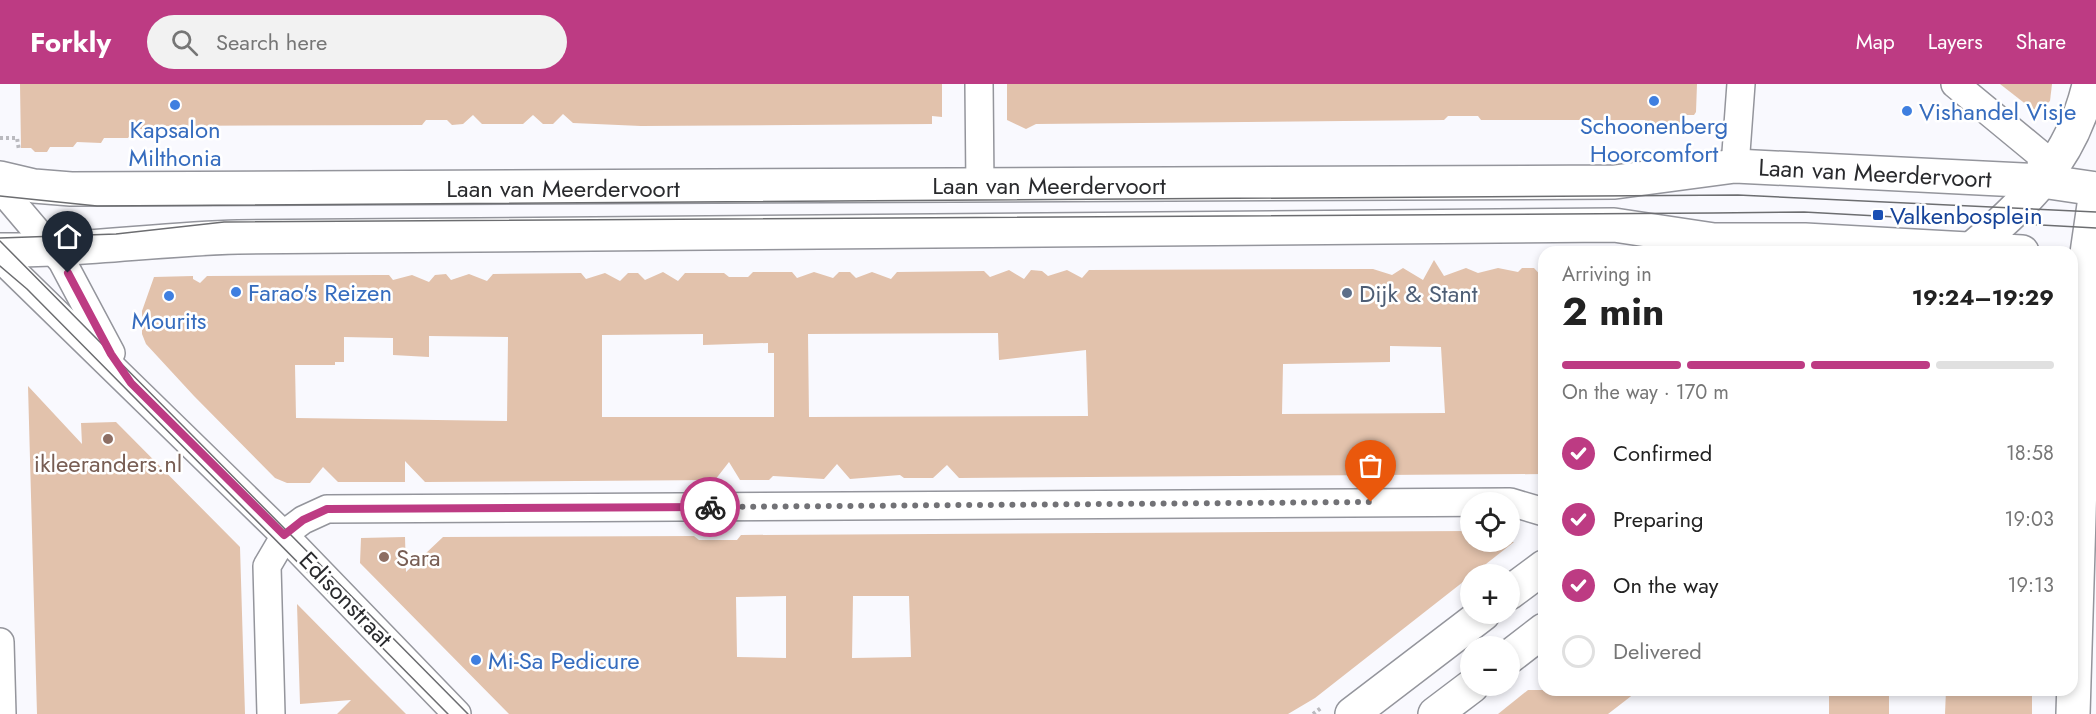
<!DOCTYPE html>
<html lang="en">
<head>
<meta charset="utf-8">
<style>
  :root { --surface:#fff; --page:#f2f2f2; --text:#222; --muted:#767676; --line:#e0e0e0; --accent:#bd3b83 }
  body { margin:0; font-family:Jost,sans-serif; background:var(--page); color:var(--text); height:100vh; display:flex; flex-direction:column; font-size:22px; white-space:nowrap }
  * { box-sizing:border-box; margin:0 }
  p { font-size:20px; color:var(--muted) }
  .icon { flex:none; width:33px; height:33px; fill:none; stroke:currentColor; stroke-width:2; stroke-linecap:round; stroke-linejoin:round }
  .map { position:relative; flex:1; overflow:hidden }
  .panel { position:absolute; left:1538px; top:162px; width:540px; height:450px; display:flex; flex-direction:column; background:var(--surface); border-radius:18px; box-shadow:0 3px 9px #0003 }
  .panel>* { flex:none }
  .tools { position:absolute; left:1460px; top:408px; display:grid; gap:12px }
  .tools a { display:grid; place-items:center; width:60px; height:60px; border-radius:50%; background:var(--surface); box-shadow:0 3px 9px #0003; font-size:30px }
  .pin { position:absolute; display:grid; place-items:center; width:51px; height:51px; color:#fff; margin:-62px -26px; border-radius:50% 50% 50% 0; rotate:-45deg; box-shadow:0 0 6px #0007 }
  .pin .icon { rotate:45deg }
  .courier { position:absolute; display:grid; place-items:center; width:60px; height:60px; margin:-30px; border:4px solid #bd3b83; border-radius:50%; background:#fff; color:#222; box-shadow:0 2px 8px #0007 }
  .headline em { font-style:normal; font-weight:700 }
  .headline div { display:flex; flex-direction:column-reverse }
  .headline { display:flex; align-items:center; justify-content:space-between; height:102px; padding:0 24px }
  h1 { font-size:39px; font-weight:700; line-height:45px }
  .bar { display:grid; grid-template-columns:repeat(4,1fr); gap:9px 6px; align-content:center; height:72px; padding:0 24px }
  .bar i { height:8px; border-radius:4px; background:var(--line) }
  .bar .active { background:var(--accent) }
  .bar p { grid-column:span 4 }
  ol { padding:0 24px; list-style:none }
  li { display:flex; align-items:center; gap:18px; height:66px }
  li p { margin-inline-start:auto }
  li .icon { padding:6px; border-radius:50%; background:var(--accent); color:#fff; stroke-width:4 }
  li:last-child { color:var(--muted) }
  li i { width:33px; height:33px; border:3px solid var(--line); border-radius:50% }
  header { display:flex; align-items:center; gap:36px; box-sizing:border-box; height:84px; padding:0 30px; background:var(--accent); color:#fff }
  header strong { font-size:28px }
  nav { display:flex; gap:33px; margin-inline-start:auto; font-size:21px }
  .search { width:420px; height:54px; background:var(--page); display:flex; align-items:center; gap:15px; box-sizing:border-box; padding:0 21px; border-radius:33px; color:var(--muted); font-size:22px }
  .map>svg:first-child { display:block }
  .building { fill:#e2c2ac; fill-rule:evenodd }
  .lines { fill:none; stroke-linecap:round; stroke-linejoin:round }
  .street-casing { stroke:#94959c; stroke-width:30 }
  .secondary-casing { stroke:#94959c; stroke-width:36 }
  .path { stroke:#bababf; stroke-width:4; stroke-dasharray:3 3; stroke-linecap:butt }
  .street { stroke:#fff; stroke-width:27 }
  .secondary { stroke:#fff; stroke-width:33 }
  .tram { stroke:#6c6d70; stroke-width:1.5 }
  .done { stroke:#727276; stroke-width:6; stroke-dasharray:0 10.8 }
  .route { stroke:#bd3b83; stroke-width:8 }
  .shop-dot { fill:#3f7fe0; stroke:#fff; stroke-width:2 }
  .transit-dot { fill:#1a4fb4; stroke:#fff; stroke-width:2 }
  .service-dot { fill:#5c6f8a; stroke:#fff; stroke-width:2 }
  .education-dot { fill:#8d6e63; stroke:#fff; stroke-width:2 }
  .labels { text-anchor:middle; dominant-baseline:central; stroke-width:5; stroke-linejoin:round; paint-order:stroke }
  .shop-label { font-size:24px; fill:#366cbe; stroke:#fff; text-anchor:start }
  .street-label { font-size:24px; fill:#292a2d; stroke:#fff }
  .transit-label { font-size:24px; fill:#164399; stroke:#fff; text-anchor:start }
  .service-label { font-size:24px; fill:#4e5e75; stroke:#fff; text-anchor:start }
  .education-label { font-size:24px; fill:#785e54; stroke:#fff }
</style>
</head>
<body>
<header>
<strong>Forkly</strong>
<div class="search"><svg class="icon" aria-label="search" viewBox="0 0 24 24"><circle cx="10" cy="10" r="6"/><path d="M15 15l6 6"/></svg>Search here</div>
<nav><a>Map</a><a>Layers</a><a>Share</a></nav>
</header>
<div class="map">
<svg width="2096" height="630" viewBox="0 0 2096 630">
  <rect width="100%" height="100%" fill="#f9f9fe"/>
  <g class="building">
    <polygon points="20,0 942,0 942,33 932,32 932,40 641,42 573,39 563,30 553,40 543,40 533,31 523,40 482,40 473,31 463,40 452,41 447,36 426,36 422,41 148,42 146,45 135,45 128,54 104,54 101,59 77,58 73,63 50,63 47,68 35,68 31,64 21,64"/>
    <polygon points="1007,0 1697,0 1696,28 1694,31 1685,31 1685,40 1682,42 1645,41 1645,36 1481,36 1478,32 1448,32 1444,36 1036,40 1026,45 1007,36"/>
    <polygon points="2000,0 2052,0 2050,17 2040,26 2032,25"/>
    <path d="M1434,176l10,16 22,-8 12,5 20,-5 20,4 4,-4h12l10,11v195l-585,4 -12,-13 -14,13h-29l-4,-3 -50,4 -13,-15 -13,15 -51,-3 -4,4h-29l-11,-18 -14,18 -290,2 -20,-21v21h-67l-15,-15 -13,16h-23l-12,-5 -81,-82 -48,-52 -4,-10v-23l12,-34 39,-1v3l7,4 7,-7 171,-1h11l4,5 19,-5 17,7 6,-7 11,-1 5,6 18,-6 18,7 6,-7 88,-1 5,6 19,-6 15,8 8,-8h10l7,7 18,-8 15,9 7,-8h39l5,4h19l5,-5h39l5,6 17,-6 19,6 6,-6h11l6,6 16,-6 19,7 6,-7 87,-1 6,6 19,-7 15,9 7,-9 11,1 6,5 19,-6 15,8 7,-8 284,-1 19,6 11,-7 20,12zM998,249l1,27 87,-10 2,66 -279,1 -1,-83zM703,250v11l65,-2v10h6v64h-172v-82zM429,252l79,1 -1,84 -211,-3 -1,-53h40v-3h9v-25l49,1v17l36,2zM1390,262l51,1 4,66 -163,1 1,-50 107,-2z"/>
    <polygon points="28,302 82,360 81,339 116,338 240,463 245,630 37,630"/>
    <path d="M1470,447v11h44l-199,156 -27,16h-779l-149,-151 1,-25 44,-1 1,35 37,-35 251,-1 5,4h38l4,-5zM786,512v62l-49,-1 -1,-60zM853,512h56l2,61 -59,1z"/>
    <polygon points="297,520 371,595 406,630 337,630 351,616 300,620"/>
    <polygon points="1528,606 1639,606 1608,630 1498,630"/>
    <rect x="1829" y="606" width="60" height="24"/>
    <polygon points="1946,606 2032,606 2032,630 1945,630"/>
  </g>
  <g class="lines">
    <defs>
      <g id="street">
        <polyline points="979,0 980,102"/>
        <polyline points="1955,0 2041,71 2042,97"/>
        <polyline points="1735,82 1741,0"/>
        <polyline points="0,104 62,177 111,269"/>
        <polyline points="0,174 284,451 457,630"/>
        <polyline points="0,558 2,630"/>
        <polyline points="271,630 267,482 287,448 303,436 327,425 1510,418 1544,428"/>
      </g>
      <g id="secondary">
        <polyline points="0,94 34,102 71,105 1615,98 1735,82 2042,97 2096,105"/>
        <path d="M0,166c80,1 158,-11 238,-13l1376,-12 100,15h91l217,12"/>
        <path d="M1968,168c58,-50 103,-90 121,-167"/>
        <polyline points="1509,509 1544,483"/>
        <polyline points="1509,573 1544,546"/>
        <polyline points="1352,630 1483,530"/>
        <polyline points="1435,630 1472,602"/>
        <polyline points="2073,630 2087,169 2096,107"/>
      </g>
    </defs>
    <use href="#street" class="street-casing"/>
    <use href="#secondary" class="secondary-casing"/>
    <g class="path">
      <polyline points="0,54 17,54 19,66"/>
      <polyline points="1313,630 1321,624"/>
    </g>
    <use href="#street" class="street"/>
    <use href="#secondary" class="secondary"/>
    <g class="tram">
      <polyline points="0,112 97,122 1738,111 2096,128"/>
      <polyline points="0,154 116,150 224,138 1713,129 1804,128 2096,144"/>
      <polyline points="0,157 468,630"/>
      <polyline points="0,182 27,205 448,630"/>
    </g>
  </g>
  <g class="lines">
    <polyline class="done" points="710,423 1371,418"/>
    <polyline class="route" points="68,189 111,270 131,299 284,451 303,436 327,425 710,423"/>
  </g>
  <g class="shop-dot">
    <circle cx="1654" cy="17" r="6"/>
    <circle cx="175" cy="21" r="6"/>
    <circle cx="1907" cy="27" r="6"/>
    <circle cx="236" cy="208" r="6"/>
    <circle cx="169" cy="212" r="6"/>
    <circle cx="476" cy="576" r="6"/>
  </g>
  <rect class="transit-dot" x="1872" y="125" width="12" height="12" rx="3"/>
  <circle class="service-dot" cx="1347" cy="209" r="6"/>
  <g class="education-dot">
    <circle cx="108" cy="355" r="6"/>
    <circle cx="384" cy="473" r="6"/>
  </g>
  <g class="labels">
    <g class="shop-label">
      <text x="1919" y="27">Vishandel Visje</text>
      <text x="1654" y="41" text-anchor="middle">Schoonenberg<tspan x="1654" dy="28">Hoorcomfort</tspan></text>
      <text x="175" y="45" text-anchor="middle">Kapsalon<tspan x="175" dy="28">Milthonia</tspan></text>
      <text x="248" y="208">Farao's Reizen</text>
      <text x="169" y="236" text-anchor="middle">Mourits</text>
      <text x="488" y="576">Mi-Sa Pedicure</text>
    </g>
    <g class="street-label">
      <text transform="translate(1875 89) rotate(3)">Laan van Meerdervoort</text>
      <text x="1049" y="101">Laan van Meerdervoort</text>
      <text x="563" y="104">Laan van Meerdervoort</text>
      <text transform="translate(346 515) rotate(46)">Edisonstraat</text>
    </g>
    <g class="transit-label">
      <text x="1890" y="131">Valkenbosplein</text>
    </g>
    <g class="service-label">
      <text x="1359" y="209">Dijk &amp; Stant</text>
    </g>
    <g class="education-label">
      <text x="108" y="379">ikleeranders.nl</text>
      <text x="396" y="473" text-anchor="start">Sara</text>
    </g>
  </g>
</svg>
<div class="tools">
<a><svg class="icon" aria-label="locate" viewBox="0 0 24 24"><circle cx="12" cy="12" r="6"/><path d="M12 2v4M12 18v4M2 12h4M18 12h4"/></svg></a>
<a>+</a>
<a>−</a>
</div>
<div class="pin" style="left:1371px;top:418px;background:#ea580c"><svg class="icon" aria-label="bag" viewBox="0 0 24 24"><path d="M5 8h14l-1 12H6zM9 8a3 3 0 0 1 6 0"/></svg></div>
<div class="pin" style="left:68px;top:189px;background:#1f2937"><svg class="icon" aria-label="home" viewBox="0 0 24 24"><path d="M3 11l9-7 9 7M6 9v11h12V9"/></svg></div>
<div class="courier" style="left:710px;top:423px"><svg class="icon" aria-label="bike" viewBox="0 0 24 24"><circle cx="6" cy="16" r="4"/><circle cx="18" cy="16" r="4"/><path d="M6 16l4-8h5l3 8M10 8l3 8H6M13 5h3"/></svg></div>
<section class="panel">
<div class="headline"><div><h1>2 min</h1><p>Arriving in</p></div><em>19:24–19:29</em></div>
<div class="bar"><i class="active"></i><i class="active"></i><i class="active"></i><i></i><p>On the way · 170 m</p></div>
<ol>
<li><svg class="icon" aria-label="check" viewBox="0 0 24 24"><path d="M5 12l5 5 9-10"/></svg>Confirmed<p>18:58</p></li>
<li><svg class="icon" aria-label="check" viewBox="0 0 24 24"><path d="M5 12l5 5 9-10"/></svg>Preparing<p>19:03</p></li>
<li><svg class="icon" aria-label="check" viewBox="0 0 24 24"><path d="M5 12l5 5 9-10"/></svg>On the way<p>19:13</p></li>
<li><i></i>Delivered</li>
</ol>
</section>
</div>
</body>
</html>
